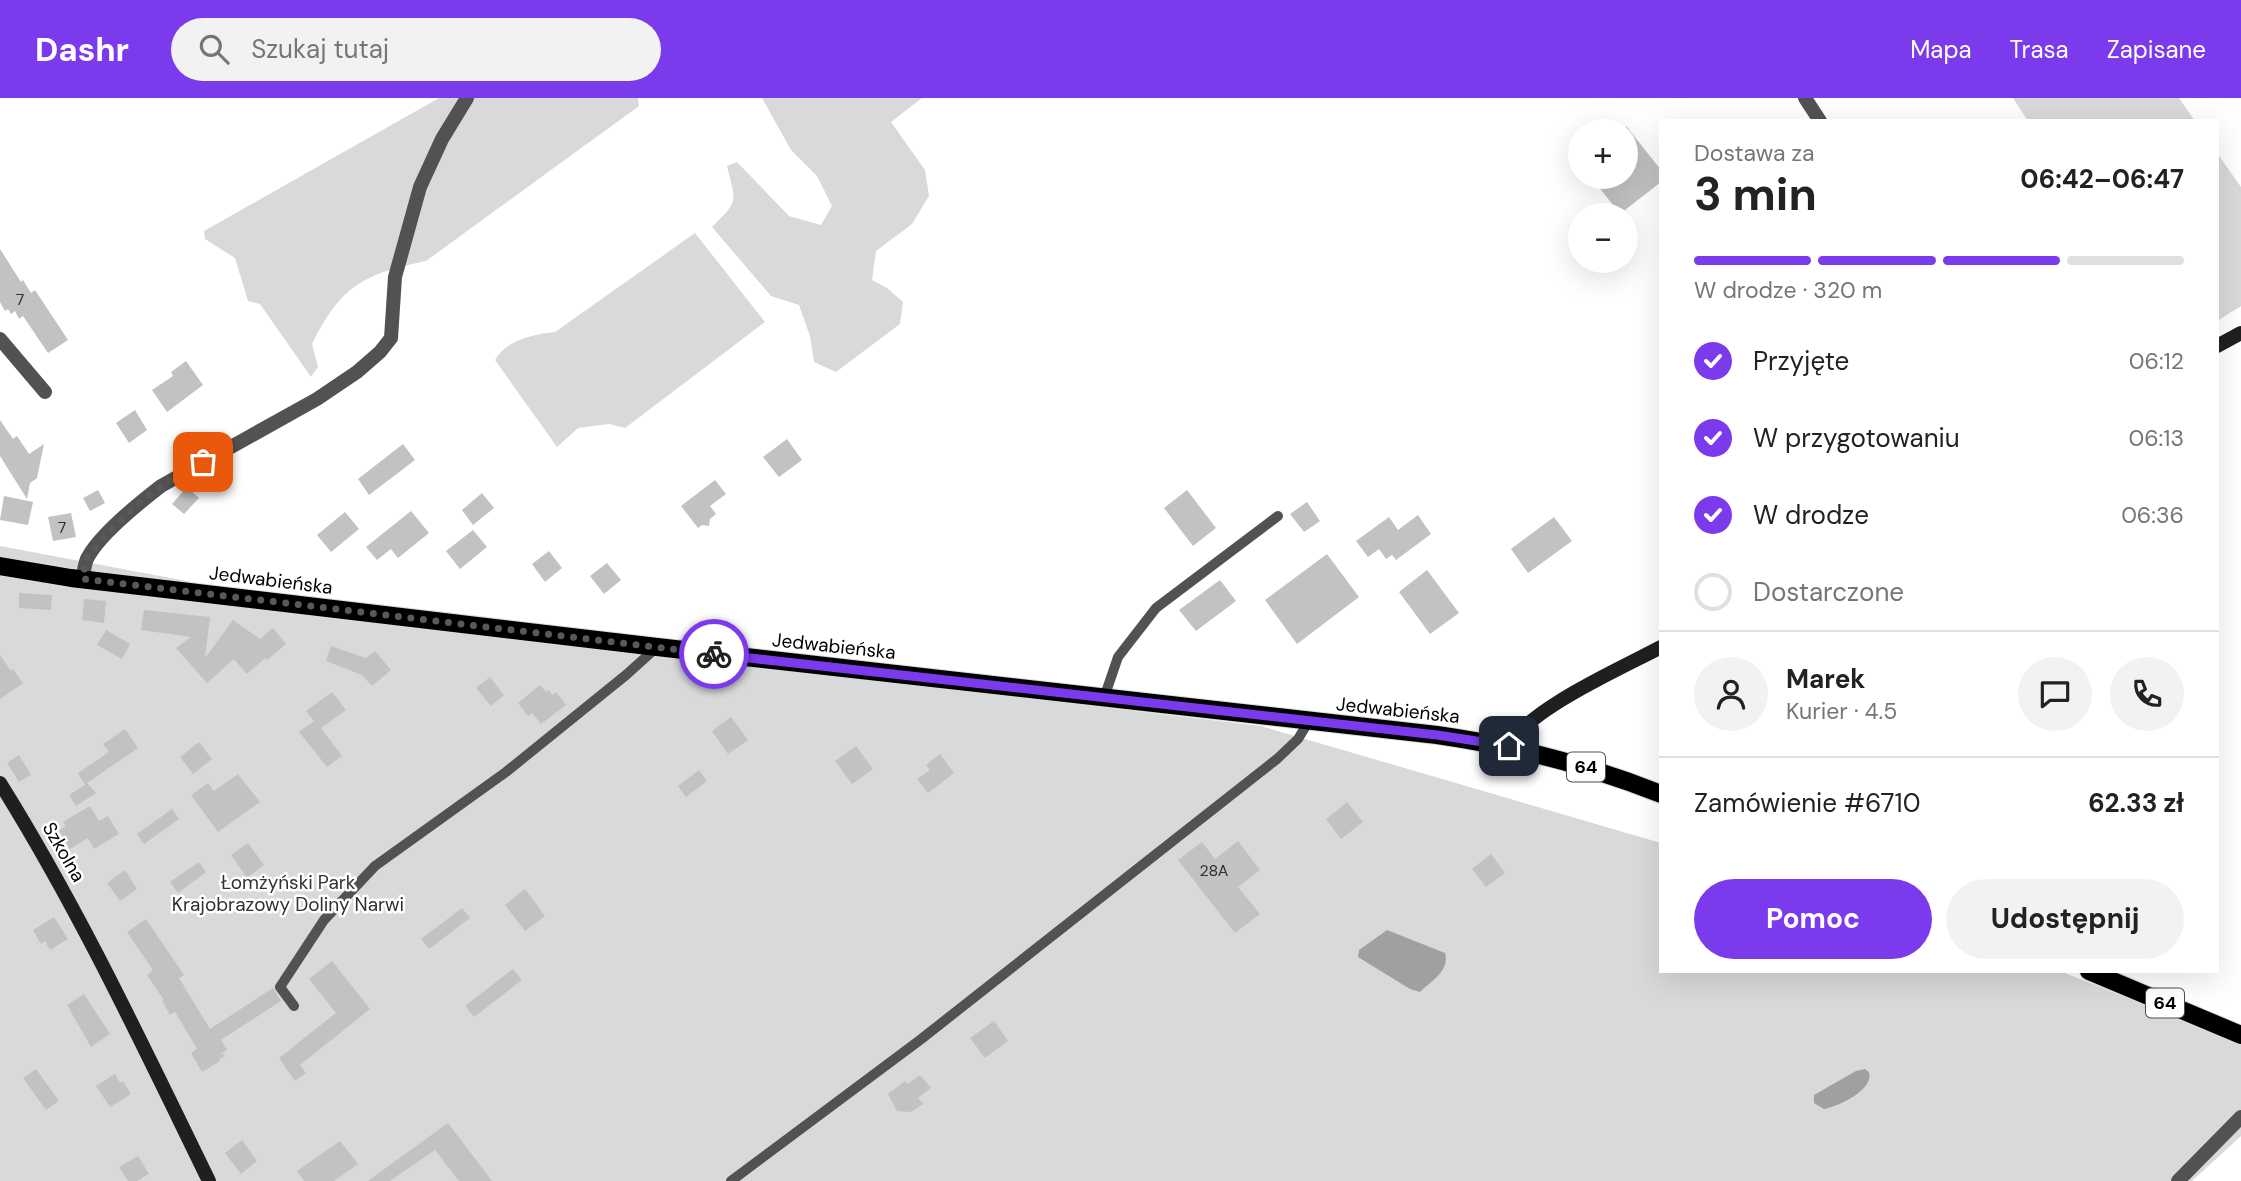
<!DOCTYPE html>
<html lang="pl">
<head>
<meta charset="utf-8">
<style>
  :root { --surface:#fff; --page:#f2f2f2; --text:#222; --muted:#767676; --line:#e0e0e0; --accent:#7c3aed }
  body { margin:0; font-family:"DM Sans",sans-serif; background:var(--page); color:var(--text); height:100vh; display:flex; flex-direction:column; font-size:26px; white-space:nowrap }
  * { box-sizing:border-box; margin:0 }
  p { font-size:23px; color:var(--muted) }
  .icon { flex:none; width:38px; height:38px; fill:none; stroke:currentColor; stroke-width:2; stroke-linecap:round; stroke-linejoin:round }
  .map { position:relative; flex:1; overflow:hidden }
  .drawer { position:absolute; left:1659px; top:21px; width:560px; height:854px; display:flex; flex-direction:column; background:var(--surface); border-radius:0px; box-shadow:0 7px 28px #0002 }
  .drawer>* { flex:none }
  .buttons { position:absolute; left:1568px; top:21px; display:grid; gap:14px }
  .buttons a { display:grid; place-items:center; width:70px; height:70px; border-radius:50%; background:var(--surface); box-shadow:0 7px 28px #0002; font-size:35px }
  .pin { position:absolute; display:grid; place-items:center; width:60px; height:60px; color:#fff; margin:-30px; border-radius:14px; box-shadow:0 4px 10px #0006 }
  .courier { position:absolute; display:grid; place-items:center; width:70px; height:70px; margin:-35px; border:5px solid #7c3aed; border-radius:50%; background:#fff; color:#222; box-shadow:0 2px 9px #0007 }
  .head em { font-style:normal; font-weight:700 }
  .head div { display:flex; flex-direction:column-reverse }
  .head { display:flex; align-items:center; justify-content:space-between; height:119px; padding:0 35px }
  h1 { font-size:46px; font-weight:700; line-height:52px }
  .bar { display:grid; grid-template-columns:repeat(4,1fr); gap:10px 7px; align-content:center; height:84px; padding:0 35px }
  .bar i { height:9px; border-radius:5px; background:var(--line) }
  .bar .on { background:var(--accent) }
  .bar p { grid-column:span 4 }
  .line { display:flex; align-items:center; gap:18px; padding:0 35px; border-top:2px solid var(--line) }
  .line div { flex:1 }
  .round { display:grid; place-items:center; flex:none; width:74px; height:74px; border-radius:37px; background:var(--page) }
  ol { padding:0 35px; list-style:none }
  li { display:flex; align-items:center; gap:21px; height:77px }
  li p { margin-inline-start:auto }
  li .icon { padding:7px; border-radius:50%; background:var(--accent); color:#fff; stroke-width:4 }
  li:last-child { color:var(--muted) }
  li i { width:38px; height:38px; border:4px solid var(--line); border-radius:50% }
  .button { display:flex; gap:14px; margin-top:auto; padding:14px 35px }
  .button a { flex:1; height:80px; border-radius:42px; background:var(--accent); color:#fff; font-size:28px; font-weight:700; line-height:80px; text-align:center }
  .button a+a { background:var(--page); color:var(--text) }
  header { display:flex; align-items:center; gap:42px; box-sizing:border-box; height:98px; padding:0 35px; background:var(--accent); color:#fff }
  header strong { font-size:33px }
  nav { display:flex; gap:38px; margin-inline-start:auto; font-size:24px }
  .search { width:490px; height:63px; background:var(--page); display:flex; align-items:center; gap:18px; box-sizing:border-box; padding:0 24px; border-radius:38px; color:var(--muted); font-size:26px }
  .map>svg:first-child { display:block }
  .green { fill:#d9d9d9 }
  .water { fill:#a0a0a0 }
  .building { fill:#c2c2c2 }
  .lines { fill:none; stroke-linecap:round; stroke-linejoin:round }
  .primary-casing { stroke:#dbdbdb; stroke-width:20 }
  .lane { stroke:#525252; stroke-width:10 }
  .street { stroke:#525252; stroke-width:14 }
  .secondary { stroke:#1f1f1f; stroke-width:14 }
  .primary { stroke:#000; stroke-width:18 }
  .done { stroke:#595959; stroke-width:7; stroke-dasharray:0 12.6 }
  .route { stroke:#7c3aed; stroke-width:9 }
  .labels { text-anchor:middle; dominant-baseline:central; stroke-width:5; stroke-linejoin:round; paint-order:stroke }
  .number-label { font-size:16px; fill:#303030 }
  .shield { fill:#fff; stroke:#4c4c4c; stroke-width:2 }
  .shield-label { font-size:18px; font-weight:bold; fill:#000 }
  .street-label { font-size:19px; fill:#000; stroke:#fff }
  .park-label { font-size:19px; fill:#303030; stroke:#fff }
</style>
</head>
<body>
<header>
<strong>Dashr</strong>
<div class="search"><svg class="icon" aria-label="search" viewBox="0 0 24 24"><circle cx="10" cy="10" r="6"/><path d="M15 15l6 6"/></svg>Szukaj tutaj</div>
<nav><a>Mapa</a><a>Trasa</a><a>Zapisane</a></nav>
</header>
<div class="map">
<svg width="2241" height="1083" viewBox="0 0 2241 1083">
  <rect width="100%" height="100%" fill="#fff"/>
  <g class="green">
    <path d="M439,0h199l1,8 -213,155c-63,13 -85,25 -114,83l6,23 -7,10 -51,-73 -12,-3 -13,-43 -30,-19 -1,-8z"/>
    <path d="M762,0h160l-31,24 34,48 4,26 -17,28 -36,27 -4,29 15,8 16,14 -3,22 -64,48 -22,-10 -4,-26 -11,-31 -28,-9 -59,-69c27,-27 24,-24 15,-61l10,-4 52,54 32,9 11,-19 -15,-30 -26,-26z"/>
    <polygon points="2013,0 2179,0 2195,23 2028,23"/>
    <polygon points="2217,55 2241,89 2241,208 2217,223"/>
    <path d="M695,135l70,89 -140,106 -16,-4 -31,4 -21,19 -62,-87c11,-20 39,-26 60,-28z"/>
    <polygon points="0,448 432,529 1261,628 1661,745 1661,873 2060,873 2241,945 2241,1038 2192,1083 0,1083"/>
  </g>
  <g class="water">
    <path d="M1387,832l58,23c5,18 -13,27 -25,39l-10,-3 -52,-32 1,-7z"/>
    <path d="M1865,971l4,3c5,18 -30,34 -45,37l-10,-6v-8l42,-24z"/>
  </g>
  <g class="building">
    <polygon points="1626,28 1661,72 1661,84 1620,116 1591,79 1626,79"/>
    <polygon points="0,151 21,184 23,182 31,195 35,192 68,242 48,255 23,218 19,221 15,213 11,216 8,211 5,213 0,204"/>
    <polygon points="186,263 203,287 167,314 152,292 173,278 171,274"/>
    <polygon points="135,312 147,332 129,345 116,325"/>
    <polygon points="0,322 13,341 17,338 29,356 44,346 37,380 30,385 27,401 0,358"/>
    <polygon points="787,341 802,362 779,379 763,359"/>
    <polygon points="403,346 415,362 369,397 358,381"/>
    <polygon points="715,382 726,396 710,408 716,416 710,421 709,428 702,427 698,430 681,408"/>
    <polygon points="187,389 199,400 184,416 172,406"/>
    <polygon points="98,392 105,405 90,413 83,400"/>
    <polygon points="1187,392 1216,430 1193,448 1164,410"/>
    <polygon points="482,395 494,410 473,427 462,412"/>
    <polygon points="4,398 33,404 28,427 0,422"/>
    <polygon points="1307,404 1320,423 1304,434 1290,416"/>
    <polygon points="411,413 429,435 398,460 391,451 377,462 366,449"/>
    <polygon points="345,414 359,431 331,454 317,437"/>
    <polygon points="71,415 76,439 53,443 48,419"/>
    <polygon points="1418,417 1431,436 1396,462 1392,457 1386,461 1379,451 1368,459 1356,443 1389,419 1398,432"/>
    <polygon points="1554,419 1572,443 1528,475 1511,451"/>
    <polygon points="473,432 487,449 460,471 446,453"/>
    <polygon points="549,453 562,470 545,484 532,466"/>
    <polygon points="1327,456 1359,499 1297,546 1265,502"/>
    <polygon points="607,465 621,482 604,496 590,478"/>
    <polygon points="1427,472 1459,515 1430,536 1399,494"/>
    <polygon points="1220,482 1236,503 1196,533 1179,512"/>
    <polygon points="19,495 52,497 51,512 19,510"/>
    <polygon points="84,501 106,503 104,525 82,522"/>
    <polygon points="144,512 210,519 205,560 233,522 260,541 273,530 286,546 267,562 265,560 247,576 234,561 207,585 176,550 191,539 141,532"/>
    <polygon points="106,532 130,546 122,561 97,547"/>
    <polygon points="331,548 366,560 375,553 391,572 372,588 362,577 326,563"/>
    <polygon points="0,557 11,573 13,571 23,585 0,601"/>
    <polygon points="490,579 504,597 491,608 476,590"/>
    <polygon points="540,587 546,594 549,592 552,597 556,594 566,607 541,626 532,615 528,618 518,605"/>
    <polygon points="332,594 346,612 321,630 342,658 327,669 299,634 314,623 306,613"/>
    <polygon points="731,619 748,642 728,656 712,633"/>
    <polygon points="125,631 138,650 87,685 96,695 76,708 69,697 85,687 78,675 109,654 103,646"/>
    <polygon points="199,644 212,661 193,676 180,659"/>
    <polygon points="856,648 873,671 852,686 835,663"/>
    <polygon points="940,656 954,675 928,695 917,681 930,672 926,667"/>
    <polygon points="19,657 31,677 19,684 7,665"/>
    <polygon points="699,672 707,683 686,699 678,688"/>
    <polygon points="238,676 260,704 218,734 191,697 208,685 214,693"/>
    <polygon points="1347,704 1363,724 1341,741 1326,721"/>
    <polygon points="90,708 99,723 108,718 119,736 94,751 88,740 70,751 59,732 66,728 63,724"/>
    <polygon points="172,711 179,721 144,746 137,736"/>
    <polygon points="1238,743 1260,772 1238,789 1260,816 1235,835 1178,762 1202,744 1215,761"/>
    <polygon points="248,745 264,767 247,780 231,757"/>
    <polygon points="1491,756 1505,775 1486,789 1472,771"/>
    <polygon points="199,764 206,774 178,795 170,784"/>
    <polygon points="125,772 137,791 120,803 107,785"/>
    <polygon points="525,791 545,818 525,833 505,807"/>
    <polygon points="462,810 470,820 429,851 421,841"/>
    <polygon points="54,819 68,841 50,852 45,843 41,846 33,832"/>
    <polygon points="146,821 184,877 179,880 210,931 273,890 281,903 221,942 227,952 222,955 225,958 219,961 220,963 202,974 191,955 197,951 175,914 170,917 162,903 164,902 147,877 153,872 127,834"/>
    <polygon points="332,863 370,911 300,967 306,975 295,983 279,960 336,915 309,881"/>
    <polygon points="513,871 522,882 474,919 465,908"/>
    <polygon points="84,896 110,936 91,949 67,907"/>
    <polygon points="994,923 1008,943 985,960 970,940"/>
    <polygon points="36,971 59,1003 46,1012 23,980"/>
    <polygon points="115,976 120,985 123,983 131,996 110,1009 96,988"/>
    <polygon points="920,977 931,990 918,1000 923,1006 911,1014 897,1013 888,996 905,983 908,986"/>
    <polygon points="448,1025 492,1083 459,1083 435,1052 390,1083 368,1083"/>
    <polygon points="242,1042 257,1063 241,1076 225,1055"/>
    <polygon points="340,1043 358,1066 334,1083 304,1083 297,1073"/>
    <polygon points="138,1058 149,1076 137,1083 128,1083 119,1069"/>
  </g>
  <g class="lines">
    <defs>
      <g id="primary">
        <path d="M0,468l71,12 586,69 780,88c78,11 151,30 224,59"/>
        <polyline points="2089,873 2241,937"/>
      </g>
    </defs>
    <use href="#primary" class="primary-casing"/>
    <g class="lane">
      <polyline points="1104,600 1118,559 1156,510 1278,418"/>
      <polyline points="294,908 280,889 324,822 375,768 506,674 626,577 656,550"/>
      <polyline points="731,1083 920,942 1277,661 1298,641 1309,623"/>
    </g>
    <g class="street">
      <polyline points="1805,0 1820,23"/>
      <polyline points="0,241 45,294"/>
      <path d="M83,481c1,-6 1,-16 5,-22 13,-24 51,-54 73,-71l156,-87 40,-27 23,-20 11,-14 4,-61 25,-90 22,-48 25,-41"/>
      <polyline points="2178,1083 2241,1019"/>
    </g>
    <g class="secondary">
      <polyline points="2217,248 2241,235"/>
      <path d="M1509,648c19,-37 113,-78 152,-99"/>
      <path d="M0,685c80,128 143,263 209,398"/>
    </g>
    <use href="#primary" class="primary"/>
  </g>
  <g class="lines">
    <polyline class="done" points="203,364 161,388 139,405 108,435 86,460 83,481 714,556"/>
    <polyline class="route" points="714,556 1437,637 1509,648"/>
  </g>
  <g class="labels">
    <g class="number-label">
      <text x="20" y="201">7</text>
      <text x="62" y="429">7</text>
      <text x="1214" y="772">28A</text>
    </g>
    <g class="shield">
      <rect x="1567" y="654.5" width="38" height="29" rx="5"/>
      <rect x="2146" y="890.5" width="38" height="29" rx="5"/>
    </g>
    <g class="shield-label">
      <text x="1586" y="669">64</text>
      <text x="2165" y="905">64</text>
    </g>
    <g class="street-label">
      <text transform="translate(271 482) rotate(7)">Jedwabieńska</text>
      <text transform="translate(834 548) rotate(6)">Jedwabieńska</text>
      <text transform="translate(1398 612) rotate(6)">Jedwabieńska</text>
      <text transform="translate(64 754) rotate(60)">Szkolna</text>
    </g>
    <g class="park-label">
      <text x="288" y="784">Łomżyński Park<tspan x="288" dy="22">Krajobrazowy Doliny Narwi</tspan></text>
    </g>
  </g>
</svg>
<div class="buttons">
<a>+</a>
<a>−</a>
</div>
<div class="pin" style="left:203px;top:364px;background:#ea580c"><svg class="icon" aria-label="bag" viewBox="0 0 24 24"><path d="M5 8h14l-1 12H6zM9 8a3 3 0 0 1 6 0"/></svg></div>
<div class="pin" style="left:1509px;top:648px;background:#1f2937"><svg class="icon" aria-label="home" viewBox="0 0 24 24"><path d="M3 11l9-7 9 7M6 9v11h12V9"/></svg></div>
<div class="courier" style="left:714px;top:556px"><svg class="icon" aria-label="bike" viewBox="0 0 24 24"><circle cx="6" cy="16" r="4"/><circle cx="18" cy="16" r="4"/><path d="M6 16l4-8h5l3 8M10 8l3 8H6M13 5h3"/></svg></div>
<section class="drawer">
<div class="head"><div><h1>3 min</h1><p>Dostawa za</p></div><em>06:42–06:47</em></div>
<div class="bar"><i class="on"></i><i class="on"></i><i class="on"></i><i></i><p>W drodze · 320 m</p></div>
<ol>
<li><svg class="icon" aria-label="check" viewBox="0 0 24 24"><path d="M5 12l5 5 9-10"/></svg>Przyjęte<p>06:12</p></li>
<li><svg class="icon" aria-label="check" viewBox="0 0 24 24"><path d="M5 12l5 5 9-10"/></svg>W przygotowaniu<p>06:13</p></li>
<li><svg class="icon" aria-label="check" viewBox="0 0 24 24"><path d="M5 12l5 5 9-10"/></svg>W drodze<p>06:36</p></li>
<li><i></i>Dostarczone</li>
</ol>
<div class="line" style="height:126px"><a class="round"><svg class="icon" aria-label="person" viewBox="0 0 24 24"><circle cx="12" cy="8" r="4"/><path d="M4 21q1-7 8-7t8 7"/></svg></a><div><b>Marek</b><p>Kurier · 4.5</p></div><a class="round"><svg class="icon" aria-label="chat" viewBox="0 0 24 24"><path d="M4 5h16v11H9l-5 4z"/></svg></a><a class="round"><svg class="icon" aria-label="phone" viewBox="0 0 24 24"><path d="M5 4h4l2 5-3 2q2 4 5 5l2-3 5 2v4C11 20 4 13 5 4z"/></svg></a></div>
<div class="line" style="height:91px"><div>Zamówienie #6710</div><b>62.33 zł</b></div>
<div class="button"><a>Pomoc</a><a>Udostępnij</a></div>
</section>
</div>
</body>
</html>
